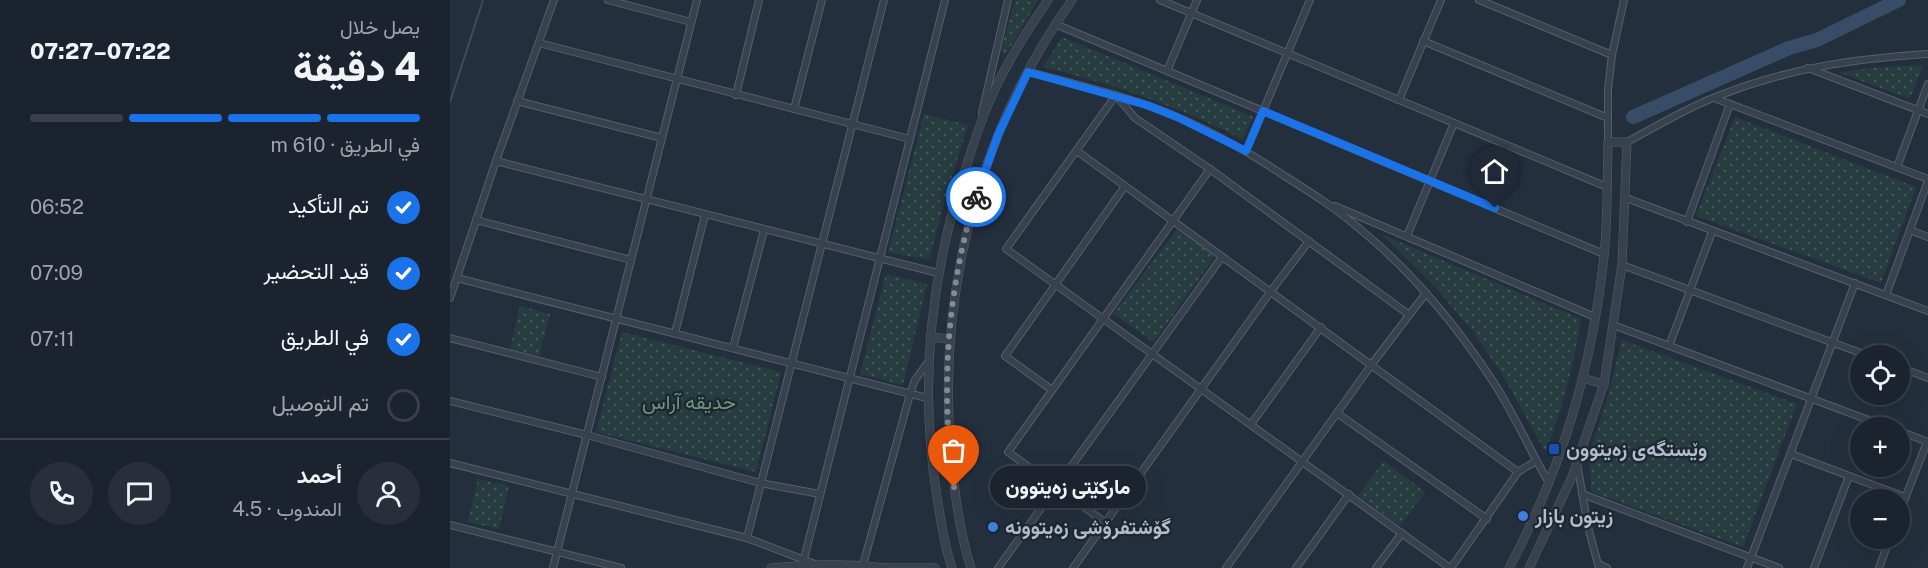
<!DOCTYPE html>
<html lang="ar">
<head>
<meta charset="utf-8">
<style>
  :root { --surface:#1b232e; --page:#282f3a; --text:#f1f3f6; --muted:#a0a4aa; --line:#39404a; --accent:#1a73e8 }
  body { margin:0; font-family:"Public Sans",Vazirmatn,sans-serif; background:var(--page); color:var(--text); direction:rtl; height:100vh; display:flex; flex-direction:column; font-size:22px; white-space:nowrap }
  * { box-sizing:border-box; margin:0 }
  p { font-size:20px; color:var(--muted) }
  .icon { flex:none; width:33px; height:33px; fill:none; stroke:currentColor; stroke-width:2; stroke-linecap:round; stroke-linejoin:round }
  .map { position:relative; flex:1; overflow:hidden; direction:ltr }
  .panel { display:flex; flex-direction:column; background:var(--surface); width:450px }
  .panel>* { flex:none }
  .buttons { position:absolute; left:1400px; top:345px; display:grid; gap:12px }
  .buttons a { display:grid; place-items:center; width:60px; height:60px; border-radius:50%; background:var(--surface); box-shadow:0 6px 24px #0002,0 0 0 2px var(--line); font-size:30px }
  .pin { position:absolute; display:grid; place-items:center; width:51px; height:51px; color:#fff; margin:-62px -26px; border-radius:50% 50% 50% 0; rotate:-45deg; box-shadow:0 0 6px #0007 }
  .pin .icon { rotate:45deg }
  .courier { position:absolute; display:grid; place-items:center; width:60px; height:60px; margin:-30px; border:4px solid #1a73e8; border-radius:50%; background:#fff; color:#222; box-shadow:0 2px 8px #0007 }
  .bubble { position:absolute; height:42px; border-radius:21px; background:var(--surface); box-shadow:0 6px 24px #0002,0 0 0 2px var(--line); font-size:20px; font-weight:800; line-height:42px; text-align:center; direction:rtl }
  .head em { font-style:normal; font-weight:800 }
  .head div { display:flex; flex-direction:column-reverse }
  .head { display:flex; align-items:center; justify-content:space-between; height:102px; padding:0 30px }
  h1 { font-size:39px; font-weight:800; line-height:45px }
  .bar { display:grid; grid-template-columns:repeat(4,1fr); gap:9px 6px; align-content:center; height:72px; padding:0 30px }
  .bar i { height:8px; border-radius:4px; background:var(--line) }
  .bar .on { background:var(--accent) }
  .bar p { grid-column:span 4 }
  .line { display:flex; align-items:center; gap:15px; padding:0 30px; border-top:2px solid var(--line) }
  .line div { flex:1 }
  .round { display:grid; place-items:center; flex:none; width:63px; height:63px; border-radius:32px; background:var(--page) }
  ol { padding:0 30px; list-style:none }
  li { display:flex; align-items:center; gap:18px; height:66px }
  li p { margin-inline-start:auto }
  li .icon { padding:6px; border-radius:50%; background:var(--accent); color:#fff; stroke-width:4 }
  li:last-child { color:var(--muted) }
  li i { width:33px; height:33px; border:3px solid var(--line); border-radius:50% }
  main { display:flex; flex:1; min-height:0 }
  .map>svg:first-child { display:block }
  .park { fill:url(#park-dots) }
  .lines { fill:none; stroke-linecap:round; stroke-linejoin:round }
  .stream { stroke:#394c67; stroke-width:2 }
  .river { stroke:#394c67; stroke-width:14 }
  .minor-casing { stroke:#565f6c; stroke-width:8 }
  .tertiary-casing { stroke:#565f6c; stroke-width:9 }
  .minor { stroke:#38414e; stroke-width:6 }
  .tertiary { stroke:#38414e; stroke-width:8 }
  .done { stroke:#828b98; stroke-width:6; stroke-dasharray:0 10.8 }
  .route { stroke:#1a73e8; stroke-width:8 }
  .transit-dot { fill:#1a4fb4; stroke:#1d2633; stroke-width:2 }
  .shop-dot { fill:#3f7fe0; stroke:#1d2633; stroke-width:2 }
  .labels { text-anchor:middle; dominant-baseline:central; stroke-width:4.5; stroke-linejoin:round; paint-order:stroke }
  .park-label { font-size:20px; fill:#6b9a76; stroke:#1d2633 }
  .poi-label { font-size:20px; font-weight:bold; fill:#b4bcc9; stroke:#1d2633; text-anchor:start }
</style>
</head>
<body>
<main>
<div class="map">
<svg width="1478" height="568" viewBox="0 0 1478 568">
  <defs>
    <pattern id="park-dots" width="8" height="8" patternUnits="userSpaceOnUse" patternTransform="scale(1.5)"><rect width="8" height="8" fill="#263c3f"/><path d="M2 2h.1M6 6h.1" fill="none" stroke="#435659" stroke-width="1.8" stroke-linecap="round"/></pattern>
  </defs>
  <rect width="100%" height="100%" fill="#242f3e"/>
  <g class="park">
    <polygon points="565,0 588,0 557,53 553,55 551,50"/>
    <path d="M612,37l192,80 -12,22c-65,-33 -128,-55 -199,-72z"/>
    <polygon points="1473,65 1460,99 1388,72 1431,67"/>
    <polygon points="474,114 518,125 497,192 479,260 438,252"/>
    <polygon points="1285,117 1466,187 1431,283 1246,216"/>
    <polygon points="727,229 765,256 704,342 663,314"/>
    <path d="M933,235l198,84c-7,45 -18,88 -34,130l-2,2 -43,-77 -28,-41 -37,-44z"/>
    <polygon points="436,274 477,284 453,385 410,374"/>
    <polygon points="70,306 100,314 89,356 60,349"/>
    <polygon points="172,332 331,372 306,472 146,432"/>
    <polygon points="1172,340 1347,404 1293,547 1141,492 1139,453 1155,406"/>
    <polygon points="934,461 975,492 950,526 908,496"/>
    <polygon points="28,479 59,486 49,529 18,522"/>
  </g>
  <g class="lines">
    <polyline class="stream" points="0,102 33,0"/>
    <polyline class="river" points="1183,117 1339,48 1367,40 1449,0"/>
    <defs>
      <g id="minor">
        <polyline points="158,0 241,22"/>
        <polyline points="710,0 1157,187"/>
        <polyline points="1029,0 1162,55"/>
        <polyline points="605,24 1154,254"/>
        <polyline points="973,41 1158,118"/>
        <polyline points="89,43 460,139"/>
        <polyline points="1358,68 1478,114"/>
        <polyline points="717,71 747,0"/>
        <path d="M578,72c40,10 80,20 118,33 49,17 95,42 137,70 27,17 54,34 78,55 51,42 95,95 131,150 22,33 37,69 57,103"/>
        <polyline points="286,95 309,0"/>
        <polyline points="1264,98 1478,179"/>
        <polyline points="949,100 991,0"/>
        <polyline points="67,101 212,138"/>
        <polyline points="344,109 372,0"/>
        <polyline points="532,113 558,0"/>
        <polyline points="1158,142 1158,89 1162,55 1174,0"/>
        <path d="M1177,142c30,-16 59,-34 91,-46 72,-28 133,-37 210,-42"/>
        <polyline points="627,151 1068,472"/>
        <polyline points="796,151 860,0"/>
        <polyline points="46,161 488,273"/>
        <polyline points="1447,167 1478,84"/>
        <polyline points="1176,198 1478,311"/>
        <polyline points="885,206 1145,317"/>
        <polyline points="26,220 181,260"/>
        <polyline points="1237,222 1280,104"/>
        <polyline points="1460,230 1478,237"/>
        <polyline points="957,236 1004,123"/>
        <polyline points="1172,265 1419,356"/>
        <polyline points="7,278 477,398"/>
        <polyline points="1436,295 1478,181"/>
        <polyline points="0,298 46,161 104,0"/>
        <polyline points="958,314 760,169 685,118 666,95 556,249 1000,568"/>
        <polyline points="1163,325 1440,428"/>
        <polyline points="225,333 255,215"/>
        <polyline points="0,338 152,377"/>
        <polyline points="1219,346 1262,232"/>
        <polyline points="283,348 314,230"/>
        <polyline points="1449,367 1478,378"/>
        <polyline points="602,390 555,356 675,186"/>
        <polyline points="0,401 137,435 310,483 370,494"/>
        <polyline points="887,413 1037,519"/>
        <polyline points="802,423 871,327"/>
        <polyline points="1449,431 1478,442"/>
        <polyline points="1341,454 1455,497"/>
        <polyline points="0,463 297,538 365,564"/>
        <polyline points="1127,463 1138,527 1149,568"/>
        <polyline points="1132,494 1329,568"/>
        <polyline points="1449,514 1477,442"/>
        <polyline points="656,523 558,452 760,169"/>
        <polyline points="0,525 171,568"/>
        <polyline points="297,538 434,0"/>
        <polyline points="354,559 495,0"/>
        <polyline points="1148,564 1157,568"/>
        <polyline points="413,565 460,394 465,380 478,362"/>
        <polyline points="103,568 247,0"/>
        <polyline points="548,568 772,257"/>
        <polyline points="623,568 821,291 859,241"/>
        <polyline points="776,568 922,364 976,293"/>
        <polyline points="846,568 899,494"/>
        <polyline points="926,568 952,533"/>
        <polyline points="1001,568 1068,472 1086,461"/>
        <polyline points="1297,568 1405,283"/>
        <polyline points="1364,568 1399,476"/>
        <polyline points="1429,568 1440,538"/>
      </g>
      <g id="tertiary">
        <polyline points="480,337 499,339"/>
        <polyline points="1132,378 1154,384"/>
        <path d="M321,568c38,-4 76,-5 114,0"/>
        <polyline points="433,568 485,568"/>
        <path d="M502,568c-8,-23 -11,-47 -15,-71 -18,-111 -7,-220 28,-327 8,-24 15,-48 26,-72 15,-35 36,-67 57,-98"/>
        <path d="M521,568c-12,-37 -17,-77 -20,-116 -14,-160 28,-321 121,-452"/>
        <path d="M1059,568c53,-99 83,-200 95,-312 4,-38 3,-77 4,-114h19l-5,123 -18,119 -32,93 -43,91"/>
      </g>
    </defs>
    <use href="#minor" class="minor-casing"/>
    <use href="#tertiary" class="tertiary-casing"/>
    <use href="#minor" class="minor"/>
    <use href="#tertiary" class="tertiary"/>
  </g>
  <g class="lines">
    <path class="done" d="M504,487c-14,-96 -7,-198 22,-290"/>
    <polyline class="route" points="526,197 548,135 578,72 697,105 727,117 796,151 813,111 1045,208"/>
  </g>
  <rect class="transit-dot" x="1098" y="443" width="12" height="12" rx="3"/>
  <g class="shop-dot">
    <circle cx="1073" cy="516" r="6"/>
    <circle cx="543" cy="527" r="6"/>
  </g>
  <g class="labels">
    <g class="park-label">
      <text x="239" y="402">حديقه آراس</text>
    </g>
    <g class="poi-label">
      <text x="1116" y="449">وێستگەی زەیتوون</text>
      <text x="1085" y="516">زيتون بازار</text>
      <text x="555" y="527">گۆشتفرۆشی زەیتوونە</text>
    </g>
  </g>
</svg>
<div class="buttons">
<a><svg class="icon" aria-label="locate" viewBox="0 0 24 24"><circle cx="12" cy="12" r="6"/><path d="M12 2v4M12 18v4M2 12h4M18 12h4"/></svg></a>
<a>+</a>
<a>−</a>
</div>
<div class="pin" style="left:504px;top:487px;background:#ea580c"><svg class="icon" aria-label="bag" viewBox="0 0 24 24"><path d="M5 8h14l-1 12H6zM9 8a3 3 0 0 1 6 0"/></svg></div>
<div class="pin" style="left:1045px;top:208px;background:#1f2937"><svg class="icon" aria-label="home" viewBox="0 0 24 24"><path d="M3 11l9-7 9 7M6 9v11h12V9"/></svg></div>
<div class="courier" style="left:526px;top:197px"><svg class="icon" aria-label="bike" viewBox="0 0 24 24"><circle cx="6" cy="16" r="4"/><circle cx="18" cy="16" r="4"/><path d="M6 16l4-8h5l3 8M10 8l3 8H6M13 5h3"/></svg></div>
<div class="bubble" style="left:540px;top:466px;width:156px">مارکێتی زەیتوون</div>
</div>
<section class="panel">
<div class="head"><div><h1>4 دقيقة</h1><p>يصل خلال</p></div><em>07:22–07:27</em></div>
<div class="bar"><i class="on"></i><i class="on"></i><i class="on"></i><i></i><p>في الطريق · 610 m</p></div>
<ol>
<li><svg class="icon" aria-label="check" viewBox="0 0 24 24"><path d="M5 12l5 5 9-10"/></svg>تم التأكيد<p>06:52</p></li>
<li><svg class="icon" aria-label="check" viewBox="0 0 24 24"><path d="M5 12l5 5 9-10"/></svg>قيد التحضير<p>07:09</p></li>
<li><svg class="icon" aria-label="check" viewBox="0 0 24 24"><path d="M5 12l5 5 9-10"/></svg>في الطريق<p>07:11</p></li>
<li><i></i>تم التوصيل</li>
</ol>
<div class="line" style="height:108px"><a class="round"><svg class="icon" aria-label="person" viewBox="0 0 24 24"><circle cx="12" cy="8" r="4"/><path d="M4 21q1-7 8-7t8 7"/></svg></a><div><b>أحمد</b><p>المندوب · 4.5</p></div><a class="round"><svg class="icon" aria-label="chat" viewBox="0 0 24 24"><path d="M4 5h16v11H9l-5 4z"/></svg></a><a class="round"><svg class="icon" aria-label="phone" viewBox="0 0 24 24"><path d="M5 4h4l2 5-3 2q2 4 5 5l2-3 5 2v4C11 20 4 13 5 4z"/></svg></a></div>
</section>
</main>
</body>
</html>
